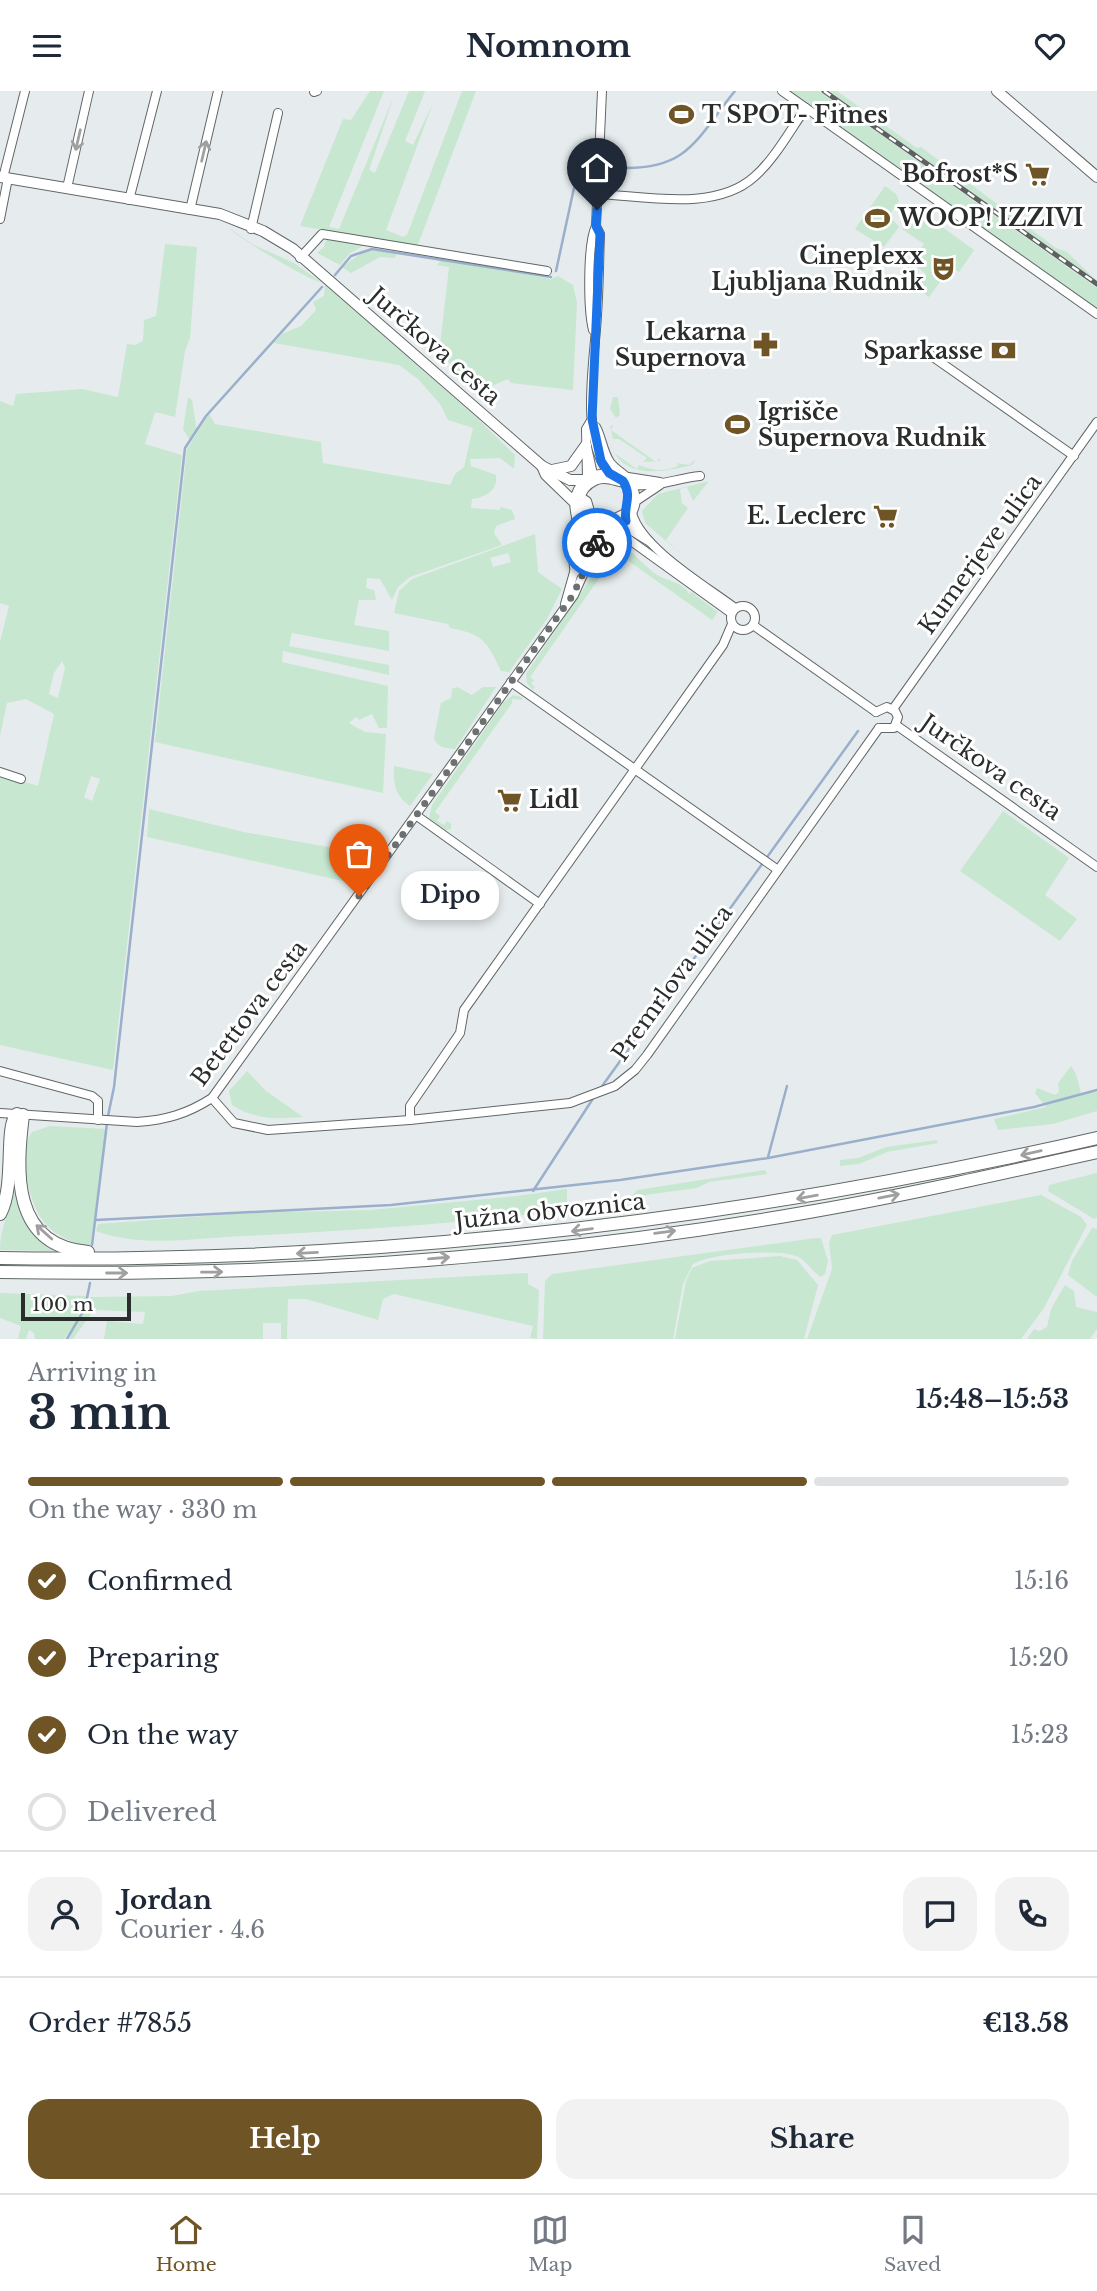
<!DOCTYPE html>
<html lang="en">
<head>
<meta charset="utf-8">
<style>
  :root { --surface:#fff; --page:#f2f2f3; --text:#1f2937; --muted:#747a83; --line:#e0e1e3; --accent:#6f5426 }
  body { margin:0; font-family:"Libre Baskerville",serif; background:var(--page); color:var(--text); height:100vh; display:flex; flex-direction:column; font-size:26px; white-space:nowrap }
  * { box-sizing:border-box; margin:0 }
  p { font-size:23px; color:var(--muted) }
  .icon { flex:none; width:38px; height:38px; fill:none; stroke:currentColor; stroke-width:2; stroke-linecap:round; stroke-linejoin:round }
  .map { position:relative; height:1248px; overflow:hidden }
  .drawer { display:flex; flex-direction:column; background:var(--surface); flex:1 }
  .drawer>* { flex:none }
  .scale { position:absolute; left:21px; bottom:18px; width:110px; box-sizing:border-box; padding-left:7px; border:4px solid #2b2d2d; border-top:0; font-size:19px; line-height:24px; white-space:nowrap; color:#2b2d2d; -webkit-text-stroke:5px #fff; paint-order:stroke }
  .pin { position:absolute; display:grid; place-items:center; width:60px; height:60px; color:#fff; margin:-72px -30px; border-radius:50% 50% 50% 0; rotate:-45deg; box-shadow:0 0 7px #0007 }
  .pin .icon { rotate:45deg }
  .courier { position:absolute; display:grid; place-items:center; width:70px; height:70px; margin:-35px; border:5px solid #1a73e8; border-radius:50%; background:#fff; color:#222; box-shadow:0 2px 9px #0007 }
  .bubble { position:absolute; height:49px; border-radius:21px; background:var(--surface); box-shadow:0 4px 10px #0003; font-size:23px; font-weight:700; line-height:49px; text-align:center }
  .headline em { font-style:normal; font-weight:700 }
  .headline div { display:flex; flex-direction:column-reverse }
  .headline { display:flex; align-items:center; justify-content:space-between; height:119px; padding:0 28px }
  h1 { font-size:46px; font-weight:700; line-height:52px }
  .bar { display:grid; grid-template-columns:repeat(4,1fr); gap:10px 7px; align-content:center; height:84px; padding:0 28px }
  .bar i { height:9px; border-radius:5px; background:var(--line) }
  .bar .active { background:var(--accent) }
  .bar p { grid-column:span 4 }
  .line { display:flex; align-items:center; gap:18px; padding:0 28px; border-top:2px solid var(--line) }
  .line div { flex:1 }
  .round { display:grid; place-items:center; flex:none; width:74px; height:74px; border-radius:21px; background:var(--page) }
  ol { padding:0 28px; list-style:none }
  li { display:flex; align-items:center; gap:21px; height:77px }
  li p { margin-inline-start:auto }
  li .icon { padding:7px; border-radius:50%; background:var(--accent); color:#fff; stroke-width:4 }
  li:last-child { color:var(--muted) }
  li i { width:38px; height:38px; border:4px solid var(--line); border-radius:50% }
  .button { display:flex; gap:14px; margin-top:auto; padding:14px 28px }
  .button a { flex:1; height:80px; border-radius:21px; background:var(--accent); color:#fff; font-size:28px; font-weight:700; line-height:80px; text-align:center }
  .button a+a { background:var(--page); color:var(--text) }
  header { display:flex; justify-content:space-between; align-items:center; height:91px; padding:0 28px; background:var(--surface); font-size:32px; font-weight:700 }
  .tabs { display:flex; justify-content:space-around; align-items:center; height:98px; border-top:2px solid var(--line); background:var(--surface); font-size:19px; color:var(--muted) }
  .tabs a { display:grid; justify-items:center; gap:4px }
  .tabs .active { color:var(--accent) }
  .map>svg:first-child { display:block }
  .green { fill:#c7e7d0; fill-rule:evenodd }
  .lines { fill:none; stroke-linecap:round; stroke-linejoin:round }
  .stream { stroke:#9aafcc; stroke-width:2.5 }
  .minor-casing { stroke:#616667; stroke-width:10 }
  .major-casing { stroke:#616667; stroke-width:12 }
  .highway-casing { stroke:#616667; stroke-width:14 }
  .minor { stroke:#fff; stroke-width:8 }
  .major { stroke:#fff; stroke-width:10 }
  .highway { stroke:#fff; stroke-width:12 }
  .rail-casing { stroke:#5e6162; stroke-width:5 }
  .rail { stroke:#fff; stroke-width:2.5; stroke-dasharray:8; stroke-linecap:butt }
  .oneway { stroke:#a0a0a0 }
  .done { stroke:#6c7070; stroke-width:7; stroke-dasharray:0 12.6 }
  .route { stroke:#1a73e8; stroke-width:9 }
  .labels { text-anchor:middle; dominant-baseline:central; stroke-width:6; stroke-linejoin:round; paint-order:stroke }
  .poi-label { font-size:23px; font-weight:bold; fill:#2b2d2d; stroke:#fff; text-anchor:end }
  .street-label { font-size:23px; fill:#2b2d2d; stroke:#fff }
</style>
</head>
<body>
<header><svg class="icon" aria-label="menu" viewBox="0 0 24 24"><path d="M4 6h16M4 12h16M4 18h16"/></svg>Nomnom<svg class="icon" aria-label="heart" viewBox="0 0 24 24"><path d="M12 20l-8-8c-3-5 5-10 8-4 3-6 11-1 8 4z"/></svg></header>
<div class="map">
<svg width="1097" height="1248" viewBox="0 0 1097 1248">
  <rect width="100%" height="100%" fill="#e6eced"/>
  <g class="green">
    <polygon points="370,0 384,0 329,136 339,138 394,5 369,79 375,82 409,0 425,0 405,50 413,54 433,12 386,139 403,146 407,144 462,0 476,0 417,156 300,135 343,28 351,29"/>
    <polygon points="790,0 819,0 1097,197 1097,217"/>
    <polygon points="829,0 837,0 917,57 921,56 1056,157 1067,161 1097,190"/>
    <polygon points="885,95 896,103 899,110 889,124 899,136 884,156 855,138"/>
    <polygon points="913,123 923,129 927,125 974,159 959,181 951,176 929,206 915,196 925,182 916,175 918,171 913,168 924,153 902,138"/>
    <path d="M229,137l23,16 42,19 27,19c-8,1 -86,-46 -92,-54z"/>
    <polygon points="333,148 364,153 363,155 350,162 340,174 317,162 324,156 326,149"/>
    <path d="M165,153l32,3 -7,91 -5,13 -10,66 -20,-5 -10,32 37,11 -69,615 -113,-25v-271l38,12 16,-72 -28,-15 -19,4 -7,33v-94l9,-36 -9,-3v-202l13,5 3,-12 66,-5 36,8 9,-53 8,1 8,-4 1,-21 12,-4zM62,570l3,7 -7,30 -9,-4 5,-21zM91,685l9,3 -8,22 -8,-4z"/>
    <polygon points="366,159 397,162 395,167 380,166 351,182 342,176"/>
    <polygon points="441,169 551,188 558,185 573,194 577,212 573,299 511,292 508,288 487,297 471,291 439,263 449,176 437,174"/>
    <path d="M325,194l151,132 39,38 -1,14 -14,-11 -30,1 1,7 25,9c2,16 -11,22 -24,24l-1,9 28,2 2,-3 11,3 3,9 -19,7 -2,7 8,12 -92,32 -12,10 -6,13 -12,-21 -13,-1 -1,10 8,2 2,10h-17l-5,25 35,6v20l-97,-18 -3,13 100,19v10l-106,-24 -1,11 106,24 -1,42h-8l-7,-14 -13,6 -3,-3 -7,6 16,9 21,2 -3,59 -228,-51 32,-293 22,-35 6,10 106,18 2,21 127,22 5,-11 9,-7 9,-39 -25,-8 -8,-16 -22,-25 -19,-14 -125,-22 8,-9 19,-8 15,-16 -3,-8 11,-6z"/>
    <polygon points="188,306 192,309 197,340 190,350 183,338"/>
    <polygon points="613,306 618,306 620,324 616,327 610,318"/>
    <polygon points="613,334 611,339 656,371 660,367 660,370 643,371 647,367 619,348 613,348 610,335"/>
    <path d="M609,350l5,12 23,16 2,-4c17,7 26,6 39,1l-1,-3 12,2 7,-6 -4,6c-32,8 -71,15 -83,-24z"/>
    <polygon points="709,390 693,410 687,396 680,398 682,412 688,417 666,449 685,466 645,432 642,420 658,403"/>
    <path d="M535,443l3,38 24,17 -15,30 -38,53 -8,-1c-14,-29 -17,-37 -51,-43l-2,-4 -54,-11 5,-22 13,-12zM508,462l3,9 -18,5 -3,-9z"/>
    <path d="M616,455c15,0 28,21 41,29 10,6 28,8 32,19l2,-2 27,20 -6,8 -99,-70 -3,4 -1,-4z"/>
    <polygon points="599,475 605,479 530,586 534,589 531,593 535,596 533,599 527,592 526,583"/>
    <path d="M457,596l15,8 11,-8h13l-41,62c-9,-1 -18,-1 -21,-11l7,-35 10,-5 1,-9z"/>
    <polygon points="513,604 522,606 522,609 512,608 512,612 435,721 440,725 437,730 444,734 447,730 451,733 451,738 445,739 429,727 432,714 504,611"/>
    <path d="M394,675l39,8 -23,32c-15,-10 -17,-23 -16,-40z"/>
    <polygon points="149,718 244,741 373,764 352,792 147,746"/>
    <polygon points="1003,720 1069,767 1045,804 1077,828 1060,850 960,780"/>
    <polygon points="1071,975 1076,983 1081,1002 1097,1001 1097,1020 1053,1033 998,1039 994,1028 1046,1016 1035,1002 1037,997 1055,1004 1059,1001 1058,992"/>
    <path d="M247,980l19,20 37,26c-27,2 -47,3 -71,-12l-3,-14z"/>
    <path d="M50,1035l56,3 -16,119c-43,-14 -53,-26 -63,-68 -4,-17 -5,-33 5,-48z"/>
    <polygon points="937,1049 938,1052 887,1061 859,1073 840,1075 840,1069 858,1067 886,1056"/>
    <polygon points="765,1079 767,1083 709,1091 697,1097 631,1106 637,1099"/>
    <polygon points="1097,1082 1097,1126 1094,1128 1048,1100 1049,1094"/>
    <path d="M567,1098v21c-107,13 -215,21 -323,26 -47,2 -104,12 -148,-5l2,-7 148,-11 124,-3 147,-14z"/>
    <path d="M14,1101l12,31 27,28 -53,-1c0,-22 9,-36 14,-58z"/>
    <polygon points="1041,1104 1081,1126 1087,1134 1044,1217 1021,1248 807,1248 832,1178 829,1152 832,1144"/>
    <polygon points="1092,1137 1097,1138 1097,1206 1068,1184 1072,1170"/>
    <path d="M816,1147h5l7,23 -3,13 -4,3c-10,-6 -14,-17 -25,-21 -21,-7 -84,-3 -103,8l-10,20 -10,55h-130l2,-58 7,-7z"/>
    <polygon points="780,1165 797,1169 818,1194 804,1248 675,1248 686,1190 692,1177 710,1170"/>
    <polygon points="528,1182 528,1193 539,1199 537,1248 530,1247 533,1235 394,1203 383,1208 378,1229 306,1208 288,1208 287,1248 281,1248 281,1232 263,1232 263,1248 104,1248 107,1230 143,1233 145,1221 94,1219 73,1248 69,1248 91,1206 172,1205 199,1200"/>
    <polygon points="1065,1194 1074,1200 1076,1216 1097,1221 1097,1238 1090,1248 1027,1248 1034,1238 1040,1240 1047,1236 1051,1218"/>
    <polygon points="0,1202 86,1205 75,1233 64,1248 35,1248 34,1242 29,1239 26,1248 18,1248 21,1235 0,1227"/>
  </g>
  <g class="lines">
    <g class="stream">
      <path d="M624,77c66,1 73,-31 111,-77"/>
      <polyline points="556,180 574,97 578,87 590,78"/>
      <polyline points="335,184 351,165 372,158 551,186"/>
      <polyline points="600,998 858,640"/>
      <polyline points="108,1025 114,996 185,357 206,325 322,196"/>
      <polyline points="768,1066 787,995"/>
      <polyline points="533,1100 594,1006"/>
      <polyline points="96,1129 391,1114 620,1089 768,1067 1034,1016 1097,999"/>
      <polyline points="92,1154 107,1032"/>
      <polyline points="67,1248 85,1217 90,1192"/>
    </g>
    <defs>
      <g id="minor">
        <path d="M602,0l-6,135 4,8c-1,27 -1,54 -3,81 -2,44 -18,121 12,158"/>
        <polyline points="782,0 1097,223"/>
        <polyline points="314,1 317,0"/>
        <polyline points="3,87 25,0"/>
        <polyline points="67,97 89,0"/>
        <path d="M597,103c48,2 118,18 157,-17 21,-18 36,-47 52,-69"/>
        <polyline points="129,109 157,0"/>
        <polyline points="190,119 218,0"/>
        <polyline points="0,128 8,87"/>
        <polyline points="251,138 278,22"/>
        <polyline points="300,167 322,143 547,180"/>
        <path d="M593,239c-5,-20 -6,-86 3,-104"/>
        <polyline points="923,259 1074,365"/>
        <path d="M596,336c6,11 7,25 14,35 8,11 21,13 24,28 3,9 2,18 -4,26 -26,39 -74,-16 -35,-35 12,-6 28,4 41,4 22,2 42,-7 64,-9"/>
        <polyline points="587,356 594,388"/>
        <polyline points="628,386 660,391"/>
        <polyline points="587,387 586,338 592,328"/>
        <polyline points="636,410 660,394"/>
        <path d="M632,422c9,35 74,73 103,95"/>
        <polyline points="625,425 632,440 650,451"/>
        <polyline points="613,437 731,522"/>
        <polyline points="589,466 592,444 600,434"/>
        <path d="M575,481c-4,-15 1,-28 2,-43 1,-11 -5,-21 -2,-32 11,-41 71,-22 50,16l-20,10 -13,-5 -5,-17 -11,-7"/>
        <polyline points="565,513 582,453 585,428"/>
        <circle cx="743" cy="527" r="12"/>
        <polyline points="753,534 876,621"/>
        <polyline points="511,591 778,779"/>
        <polyline points="893,618 1097,331"/>
        <polyline points="876,621 887,616 895,620 898,626 894,637 879,637"/>
        <polyline points="896,634 1097,776"/>
        <polyline points="0,681 21,688"/>
        <polyline points="417,725 540,813"/>
        <polyline points="0,980 92,1005 98,1010 98,1029"/>
        <polyline points="212,1007 234,1032 268,1039 410,1029 570,1012 615,995 635,979 647,964 879,637"/>
        <path d="M0,1022l137,9c29,-2 50,-8 75,-24l362,-503 24,-54 10,-12"/>
        <polyline points="410,1029 410,1015 460,942 464,919 723,554 732,533"/>
      </g>
      <g id="major">
        <polyline points="997,0 1097,86"/>
        <polyline points="0,86 220,123 263,140 293,158 542,375 546,384 574,411"/>
        <polyline points="542,375 570,389 584,389"/>
        <polyline points="552,379 571,375 586,354"/>
      </g>
      <g id="highway">
        <path d="M23,1024c-7,56 -12,131 65,137"/>
        <path d="M0,1123c16,-29 4,-87 17,-100"/>
        <path d="M0,1167c371,6 736,-37 1097,-120"/>
        <path d="M0,1181c268,5 539,-13 803,-59 99,-17 196,-39 294,-61"/>
      </g>
    </defs>
    <use href="#minor" class="minor-casing"/>
    <use href="#major" class="major-casing"/>
    <use href="#highway" class="highway-casing"/>
    <use href="#minor" class="minor"/>
    <use href="#major" class="major"/>
    <use href="#highway" class="highway"/>
    <defs>
      <polyline id="rail" points="824,0 1097,193"/>
    </defs>
    <use href="#rail" class="rail-casing"/>
    <use href="#rail" class="rail"/>
  </g>
  <defs><path id="oneway-shaft" d="M-6 0H5M1.5-3L5.5 0L1.5 3" fill="none" stroke-width="1.6" stroke-linecap="round" stroke-linejoin="round" transform="scale(1.75)"/></defs>
  <g class="oneway">
    <use href="#oneway-shaft" transform="translate(78 49) rotate(103)"/>
    <use href="#oneway-shaft" transform="translate(204 60) rotate(-77)"/>
    <use href="#oneway-shaft" transform="translate(1031 1062) rotate(167)"/>
    <use href="#oneway-shaft" transform="translate(889 1105) rotate(-11)"/>
    <use href="#oneway-shaft" transform="translate(807 1106) rotate(170)"/>
    <use href="#oneway-shaft" transform="translate(582 1139) rotate(173)"/>
    <use href="#oneway-shaft" transform="translate(44 1141) rotate(-138)"/>
    <use href="#oneway-shaft" transform="translate(665 1141) rotate(-7)"/>
    <use href="#oneway-shaft" transform="translate(307 1162) rotate(177)"/>
    <use href="#oneway-shaft" transform="translate(439 1167) rotate(-5)"/>
    <use href="#oneway-shaft" transform="translate(212 1181) rotate(-1)"/>
    <use href="#oneway-shaft" transform="translate(117 1182)"/>
  </g>
  <g class="lines">
    <polyline class="done" points="359,805 573,504 597,452"/>
    <path class="route" d="M597,452l11,-14 18,-8c-3,-15 7,-24 -3,-40l-14,-8 -8,-12 -9,-42 8,-185 -4,-8 1,-16"/>
  </g>
  <defs>
    <symbol id="stadium-bare" viewBox="-9 -9 18 18"><path d="M0-5a6.5 5 0 1 0 0 10a6.5 5 0 1 0 0-10ZM-3.5-1.8h7v3.6h-7Z" fill="#6f5426" stroke="#fff" stroke-width="2.5" paint-order="stroke"/></symbol>
    <symbol id="supermarket-bare" viewBox="-9 -9 18 18"><path d="M-6-5.5h2.5l.6 2H6L4.5 2H-2.5L-4.4-4H-6ZM-1.5 3.2a1.3 1.3 0 1 0 .1 0ZM3 3.2a1.3 1.3 0 1 0 .1 0Z" fill="#6f5426" stroke="#fff" stroke-width="2.5" paint-order="stroke"/></symbol>
    <symbol id="theatre-bare" viewBox="-9 -9 18 18"><path d="M-5-5.5Q0-4 5-5.5V0Q5 5 0 6Q-5 5-5 0ZM-3.3-2.5H-1v1.5H-3.3ZM1-2.5H3.3v1.5H1ZM-2.8 1Q0 5.5 2.8 1Z" fill="#6f5426" stroke="#fff" stroke-width="2.5" paint-order="stroke"/></symbol>
    <symbol id="pharmacy-bare" viewBox="-9 -9 18 18"><path d="M-2-6h4v4h4v4h-4v4h-4v-4h-4v-4h4Z" fill="#6f5426" stroke="#fff" stroke-width="2.5" paint-order="stroke"/></symbol>
    <symbol id="bank-bare" viewBox="-9 -9 18 18"><path d="M-6-4H6V4H-6ZM0-2.3a2.3 2.3 0 1 0 0 4.6a2.3 2.3 0 1 0 0-4.6Z" fill="#6f5426" stroke="#fff" stroke-width="2.5" paint-order="stroke"/></symbol>
  </defs>
  <g fill-rule="evenodd">
    <use href="#stadium-bare" x="664" y="6" width="35" height="35"/>
    <use href="#supermarket-bare" x="1020" y="66" width="35" height="35"/>
    <use href="#stadium-bare" x="860" y="110" width="35" height="35"/>
    <use href="#theatre-bare" x="926" y="160" width="35" height="35"/>
    <use href="#pharmacy-bare" x="748" y="236" width="35" height="35"/>
    <use href="#bank-bare" x="986" y="242" width="35" height="35"/>
    <use href="#stadium-bare" x="720" y="316" width="35" height="35"/>
    <use href="#supermarket-bare" x="868" y="408" width="35" height="35"/>
    <use href="#supermarket-bare" x="492" y="692" width="35" height="35"/>
  </g>
  <g class="labels">
    <g class="poi-label">
      <text x="702" y="24" text-anchor="start">T SPOT- Fitnes</text>
      <text x="1018" y="83">Bofrost*S</text>
      <text x="898" y="127" text-anchor="start">WOOP! IZZIVI</text>
      <text x="924" y="165">Cineplexx<tspan x="924" dy="26">Ljubljana Rudnik</tspan></text>
      <text x="746" y="241">Lekarna<tspan x="746" dy="26">Supernova</tspan></text>
      <text x="983" y="260">Sparkasse</text>
      <text x="758" y="321" text-anchor="start">Igrišče<tspan x="758" dy="26">Supernova Rudnik</tspan></text>
      <text x="866" y="425">E. Leclerc</text>
      <text x="529" y="709" text-anchor="start">Lidl</text>
    </g>
    <g class="street-label">
      <text transform="translate(435 255) rotate(41)">Jurčkova cesta</text>
      <text transform="translate(980 463) rotate(-54)">Kumerjeve ulica</text>
      <text transform="translate(991 676) rotate(35)">Jurčkova cesta</text>
      <text transform="translate(672 892) rotate(-54)">Premrlova ulica</text>
      <text transform="translate(249 922) rotate(-53)">Betettova cesta</text>
      <text transform="translate(550 1120) rotate(-6)">Južna obvoznica</text>
    </g>
  </g>
</svg>
<div class="scale">100 m</div>
<div class="pin" style="left:359px;top:805px;background:#ea580c"><svg class="icon" aria-label="bag" viewBox="0 0 24 24"><path d="M5 8h14l-1 12H6zM9 8a3 3 0 0 1 6 0"/></svg></div>
<div class="pin" style="left:597px;top:119px;background:#1f2937"><svg class="icon" aria-label="home" viewBox="0 0 24 24"><path d="M3 11l9-7 9 7M6 9v11h12V9"/></svg></div>
<div class="courier" style="left:597px;top:452px"><svg class="icon" aria-label="bike" viewBox="0 0 24 24"><circle cx="6" cy="16" r="4"/><circle cx="18" cy="16" r="4"/><path d="M6 16l4-8h5l3 8M10 8l3 8H6M13 5h3"/></svg></div>
<div class="bubble" style="left:401px;top:780px;width:98px">Dipo</div>
</div>
<section class="drawer">
<div class="headline"><div><h1>3 min</h1><p>Arriving in</p></div><em>15:48–15:53</em></div>
<div class="bar"><i class="active"></i><i class="active"></i><i class="active"></i><i></i><p>On the way · 330 m</p></div>
<ol>
<li><svg class="icon" aria-label="check" viewBox="0 0 24 24"><path d="M5 12l5 5 9-10"/></svg>Confirmed<p>15:16</p></li>
<li><svg class="icon" aria-label="check" viewBox="0 0 24 24"><path d="M5 12l5 5 9-10"/></svg>Preparing<p>15:20</p></li>
<li><svg class="icon" aria-label="check" viewBox="0 0 24 24"><path d="M5 12l5 5 9-10"/></svg>On the way<p>15:23</p></li>
<li><i></i>Delivered</li>
</ol>
<div class="line" style="height:126px"><a class="round"><svg class="icon" aria-label="person" viewBox="0 0 24 24"><circle cx="12" cy="8" r="4"/><path d="M4 21q1-7 8-7t8 7"/></svg></a><div><b>Jordan</b><p>Courier · 4.6</p></div><a class="round"><svg class="icon" aria-label="chat" viewBox="0 0 24 24"><path d="M4 5h16v11H9l-5 4z"/></svg></a><a class="round"><svg class="icon" aria-label="phone" viewBox="0 0 24 24"><path d="M5 4h4l2 5-3 2q2 4 5 5l2-3 5 2v4C11 20 4 13 5 4z"/></svg></a></div>
<div class="line" style="height:91px"><div>Order #7855</div><b>€13.58</b></div>
<div class="button"><a>Help</a><a>Share</a></div>
</section>
<nav class="tabs">
<a class="active"><svg class="icon" aria-label="home" viewBox="0 0 24 24"><path d="M3 11l9-7 9 7M6 9v11h12V9"/></svg>Home</a>
<a><svg class="icon" aria-label="map" viewBox="0 0 24 24"><path d="M3 6l6-2 6 2 6-2v14l-6 2-6-2-6 2zM9 4v14M15 6v14"/></svg>Map</a>
<a><svg class="icon" aria-label="saved" viewBox="0 0 24 24"><path d="M7 4h10v16l-5-4-5 4z"/></svg>Saved</a>
</nav>
</body>
</html>
